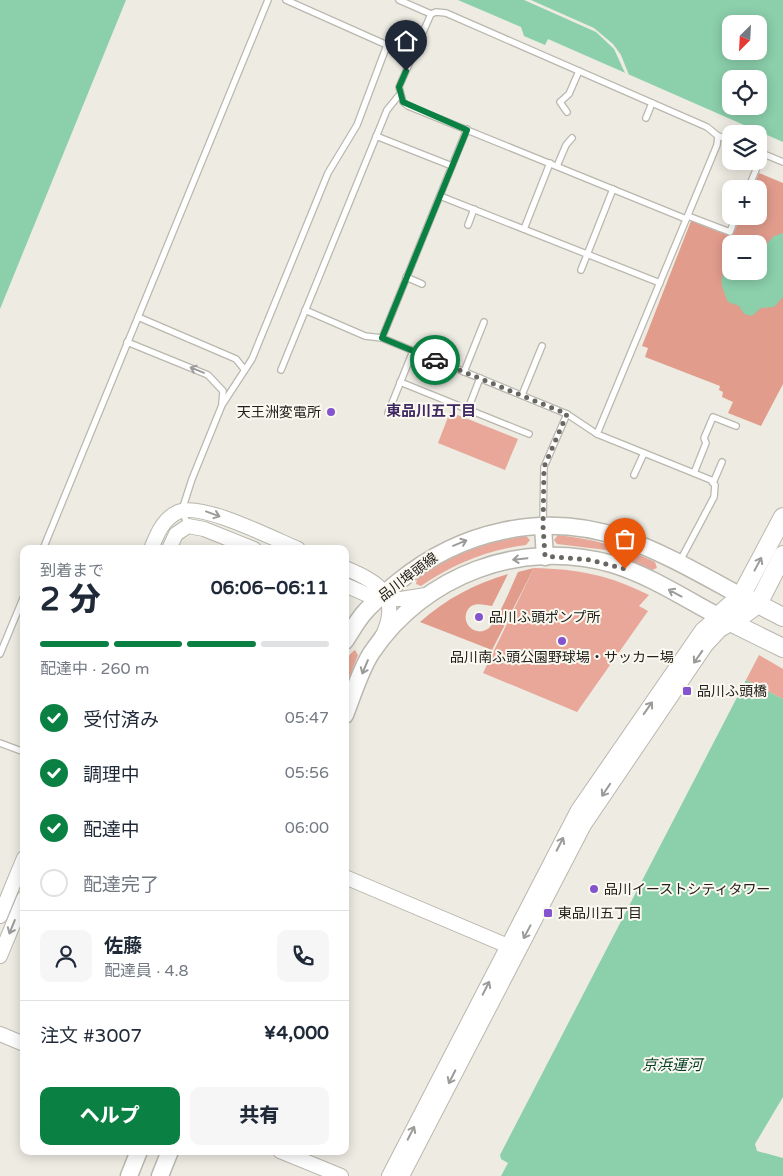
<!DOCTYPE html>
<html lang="ja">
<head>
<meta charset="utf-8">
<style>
  :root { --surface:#fff; --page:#f6f6f7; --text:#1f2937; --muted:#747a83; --line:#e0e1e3; --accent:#0b8043 }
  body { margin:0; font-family:"Varela Round","Noto Sans JP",sans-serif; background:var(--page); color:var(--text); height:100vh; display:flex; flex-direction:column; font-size:19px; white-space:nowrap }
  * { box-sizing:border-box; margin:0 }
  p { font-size:16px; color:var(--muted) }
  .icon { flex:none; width:28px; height:28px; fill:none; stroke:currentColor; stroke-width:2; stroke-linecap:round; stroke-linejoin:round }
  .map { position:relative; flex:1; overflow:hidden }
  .panel { position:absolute; left:20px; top:545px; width:329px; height:610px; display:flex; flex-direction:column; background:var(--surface); border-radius:10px; box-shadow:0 2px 12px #0003 }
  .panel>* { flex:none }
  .needle { width:32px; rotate:204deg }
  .buttons { position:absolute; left:722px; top:15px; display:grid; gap:10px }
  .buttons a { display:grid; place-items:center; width:45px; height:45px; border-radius:10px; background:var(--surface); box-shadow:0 2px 12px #0003; font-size:25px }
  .pin { position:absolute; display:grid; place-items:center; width:42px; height:42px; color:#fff; margin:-51px -21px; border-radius:50% 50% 50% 0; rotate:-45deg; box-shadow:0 0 5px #0007 }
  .pin .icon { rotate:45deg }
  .courier { position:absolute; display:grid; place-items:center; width:50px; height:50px; margin:-25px; border:4px solid #0b8043; border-radius:50%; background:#fff; color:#222; box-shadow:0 1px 6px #0007 }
  .headline em { font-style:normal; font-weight:800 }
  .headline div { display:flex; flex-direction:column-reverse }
  .headline { display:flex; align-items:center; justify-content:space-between; height:85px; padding:0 20px }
  h1 { font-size:32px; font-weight:800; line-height:38px }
  .bar { display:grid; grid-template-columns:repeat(4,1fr); gap:8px 5px; align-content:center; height:60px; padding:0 20px }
  .bar i { height:6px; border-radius:4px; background:var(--line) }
  .bar .current { background:var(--accent) }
  .bar p { grid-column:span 4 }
  .line { display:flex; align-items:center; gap:12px; padding:0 20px; border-top:1px solid var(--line) }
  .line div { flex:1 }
  .round { display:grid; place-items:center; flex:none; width:52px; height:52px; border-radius:10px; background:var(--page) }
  ol { padding:0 20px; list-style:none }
  li { display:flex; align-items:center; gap:15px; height:55px }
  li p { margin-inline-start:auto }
  li .icon { padding:5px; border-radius:50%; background:var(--accent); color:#fff; stroke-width:4 }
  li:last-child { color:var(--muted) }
  li i { width:28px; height:28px; border:2px solid var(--line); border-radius:50% }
  .action { display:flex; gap:10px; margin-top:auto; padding:10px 20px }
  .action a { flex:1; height:58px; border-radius:10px; background:var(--accent); color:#fff; font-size:20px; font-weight:800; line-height:58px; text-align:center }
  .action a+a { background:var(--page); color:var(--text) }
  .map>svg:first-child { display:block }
  .green { fill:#e8a798 }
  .forest { fill:#e19c8c; fill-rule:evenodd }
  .water { fill:#8bcfab; fill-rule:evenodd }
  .pier { fill:#edebe2 }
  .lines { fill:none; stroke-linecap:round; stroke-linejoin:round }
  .service-casing { stroke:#b9b7ae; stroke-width:8 }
  .tertiary-casing { stroke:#b9b7ae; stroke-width:16 }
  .secondary-casing { stroke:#b9b7ae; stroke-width:19 }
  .primary-casing { stroke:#b9b7ae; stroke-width:20 }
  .service { stroke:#fff; stroke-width:5.5 }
  .tertiary { stroke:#fff; stroke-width:14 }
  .secondary { stroke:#fff; stroke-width:16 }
  .primary { stroke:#fff; stroke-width:18 }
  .oneway { stroke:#9b9b99 }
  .done { stroke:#686762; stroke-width:5; stroke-dasharray:0 9 }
  .route { stroke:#0b8043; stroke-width:6 }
  .poi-dot { fill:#8354cd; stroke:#fbf9ef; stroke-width:2 }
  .labels { text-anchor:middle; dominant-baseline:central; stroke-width:4; stroke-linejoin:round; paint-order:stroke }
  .poi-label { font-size:14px; fill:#21201d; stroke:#fbf9ef; text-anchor:start }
  .street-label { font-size:14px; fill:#21201d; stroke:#fbf9ef }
  .neighbourhood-label { font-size:15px; font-weight:bold; fill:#3f2964; stroke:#fbf9ef }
  .water-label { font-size:15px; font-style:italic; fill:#013c25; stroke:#fbf9ef }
</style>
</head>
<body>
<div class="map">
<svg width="783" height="1176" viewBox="0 0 783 1176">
  <rect width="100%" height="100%" fill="#edebe2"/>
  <g class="green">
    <polygon points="450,412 518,439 505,470 438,443"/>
    <path d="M558,535c34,4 66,12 97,27l2,6 -5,2 -46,-20 -49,-6 -3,-4z"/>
    <path d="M526,536l4,4 -4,5c-39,5 -72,19 -105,41l-5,-2 1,-5c33,-24 68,-37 109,-43z"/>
    <path d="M534,568c44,1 75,7 115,27l-10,11 9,5 -71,101 -94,-39z"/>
    <path d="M355,650l3,5 -13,33c0,-12 -2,-31 10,-38z"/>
    <polygon points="759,655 783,669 783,699 746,680"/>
  </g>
  <g class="forest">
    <path d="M759,173l24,10v201l-22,42 -33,-13 5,-11 -11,-5 1,-5 -4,-2 1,-4 -75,-29 3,-9 -6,-2 49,-125 41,16 9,-21h18v-27h-6zM731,244h28v27h-28z"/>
    <path d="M534,568l-42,82 -72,-28c26,-23 54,-38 88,-48l-16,32c-9,-1 -22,-6 -26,8 -3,13 12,23 23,14 9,-8 23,-43 29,-56z"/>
  </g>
  <g class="water">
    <polygon points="0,0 126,0 0,309"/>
    <path d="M458,0h325v142l-235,-103 -3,6 -21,-9 -3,-9zM731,24h28v27h-28zM731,79h28v27h-28z"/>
    <path d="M783,233v64l-9,10 -13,1 -9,8 -8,-2 -5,-8 -11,-4c-6,-15 -12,-25 3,-36v5h28v-19l15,-16z"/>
    <polygon points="746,680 783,699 783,1097 755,1144 757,1151 783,1158 783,1176 501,1176 508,1163 501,1159 500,1155"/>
  </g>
  <polygon class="pier" points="524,0 531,0 594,28 613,44 621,55 629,75 625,73 614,49 596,32"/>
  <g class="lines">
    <defs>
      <g id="service">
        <polyline points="399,0 431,14"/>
        <polyline points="567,112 560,102 569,94 579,71"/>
        <polyline points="646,118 652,103"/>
        <polyline points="376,136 452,166"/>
        <polyline points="718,136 731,140"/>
        <polyline points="759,152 783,162"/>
        <polyline points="557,166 566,145 572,138"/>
        <polyline points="748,189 763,153"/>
        <polyline points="440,196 660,283"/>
        <polyline points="688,216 730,232 736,216"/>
        <polyline points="468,225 474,209"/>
        <polyline points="524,229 550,163"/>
        <polyline points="581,270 613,189"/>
        <polyline points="406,277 422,284"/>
        <polyline points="305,310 365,336 382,338 567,414 597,434 711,480 715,485 714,497 680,561"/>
        <polyline points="138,317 236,359 244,369"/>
        <polyline points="382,338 467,129"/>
        <polyline points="127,342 208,375 223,391 222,403"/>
        <polyline points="281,370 387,110 400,94"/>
        <polyline points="464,372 484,322"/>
        <polyline points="400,382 529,434"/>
        <polyline points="522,395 542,346"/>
        <polyline points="468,409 480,378"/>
        <polyline points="388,413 413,351"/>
        <polyline points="597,434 717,145 718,136 707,127 446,13 436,12 431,14 399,87 403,102 408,106 686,219"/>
        <polyline points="694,473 706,443 704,438 713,417 736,426"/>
        <polyline points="634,475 644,453"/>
        <polyline points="713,483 722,462"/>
        <polyline points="543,524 544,467 567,414"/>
        <polyline points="188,526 182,510 192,479 222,405 252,359 328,173 357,125 387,45 286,0"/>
        <polyline points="43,549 268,0"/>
        <polyline points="0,654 24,596"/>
        <polyline points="0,743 24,752"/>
      </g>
      <g id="tertiary">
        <path d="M151,549c6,-15 12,-30 27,-37 22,-11 96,27 120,37"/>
        <polyline points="169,549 176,534 188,526 204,529 254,549"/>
        <path d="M345,568c34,14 57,28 37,69"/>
        <polyline points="345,585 377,599 401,599 426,595"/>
        <polyline points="345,877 515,949"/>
        <polyline points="0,916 24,858"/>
        <polyline points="0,956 24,898"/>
        <polyline points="0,1034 24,1044"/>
        <polyline points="280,1151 341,1176"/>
        <polyline points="389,1176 578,810 702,630 718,616"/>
        <polyline points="402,1176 584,825 706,645 720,630 732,623"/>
      </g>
      <g id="secondary">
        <polyline points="543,527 545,557"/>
        <path d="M345,641c6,-9 12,-20 19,-28 10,-12 22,-21 34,-31 62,-51 145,-71 224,-44 41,14 80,37 119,58"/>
        <path d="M345,715c8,-20 15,-45 27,-63 52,-77 149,-114 240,-88 37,11 72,34 106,52"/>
        <polyline points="129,1176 139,1151"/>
        <polyline points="160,1176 170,1151"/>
      </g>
      <g id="primary">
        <polyline points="783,517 741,596 718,616 783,648"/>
        <polyline points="748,599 783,617"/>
        <polyline points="732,623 758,604 783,555"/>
      </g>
    </defs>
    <use href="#service" class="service-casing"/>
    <use href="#tertiary" class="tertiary-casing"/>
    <use href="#secondary" class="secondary-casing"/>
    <use href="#primary" class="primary-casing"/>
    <use href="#service" class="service"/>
    <use href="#tertiary" class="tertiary"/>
    <use href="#secondary" class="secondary"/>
    <use href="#primary" class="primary"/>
  </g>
  <defs><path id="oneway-shaft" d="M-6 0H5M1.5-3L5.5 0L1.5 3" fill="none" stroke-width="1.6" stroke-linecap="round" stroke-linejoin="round" transform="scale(1.25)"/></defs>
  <g class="oneway">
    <use href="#oneway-shaft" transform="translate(197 370) rotate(-158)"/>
    <use href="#oneway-shaft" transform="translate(213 514) rotate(20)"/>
    <use href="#oneway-shaft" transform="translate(460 543) rotate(-22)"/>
    <use href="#oneway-shaft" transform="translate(520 559) rotate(174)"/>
    <use href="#oneway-shaft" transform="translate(758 564) rotate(-62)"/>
    <use href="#oneway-shaft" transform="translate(675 593) rotate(-152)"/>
    <use href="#oneway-shaft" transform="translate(698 657) rotate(125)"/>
    <use href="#oneway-shaft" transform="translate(365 667) rotate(113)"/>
    <use href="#oneway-shaft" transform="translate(648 708) rotate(-55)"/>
    <use href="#oneway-shaft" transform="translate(606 790) rotate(124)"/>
    <use href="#oneway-shaft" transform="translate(560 844) rotate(-63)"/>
    <use href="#oneway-shaft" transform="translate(12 927) rotate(112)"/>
    <use href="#oneway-shaft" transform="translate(527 932) rotate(118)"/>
    <use href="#oneway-shaft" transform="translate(486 988) rotate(-63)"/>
    <use href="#oneway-shaft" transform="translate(452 1077) rotate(117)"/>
    <use href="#oneway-shaft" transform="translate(411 1133) rotate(-63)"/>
  </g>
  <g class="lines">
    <polyline class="done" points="435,360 567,414 544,467 543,526 545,556 590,560 625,569"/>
    <polyline class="route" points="406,71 399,87 403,102 467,130 382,338 435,360"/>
  </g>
  <g class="poi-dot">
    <circle cx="331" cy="412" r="5"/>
    <circle cx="479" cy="617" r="5"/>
    <circle cx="562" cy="641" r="5"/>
    <rect x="682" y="686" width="10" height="10" rx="2.5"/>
    <circle cx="594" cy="889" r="5"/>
    <rect x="543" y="908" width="10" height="10" rx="2.5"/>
  </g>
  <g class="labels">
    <g class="poi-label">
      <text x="321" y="412" text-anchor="end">天王洲変電所</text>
      <text x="489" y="617">品川ふ頭ポンプ所</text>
      <text x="562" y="657" text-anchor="middle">品川南ふ頭公園野球場・サッカー場</text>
      <text x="697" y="691">品川ふ頭橋</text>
      <text x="604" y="889">品川イーストシティタワー</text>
      <text x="558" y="913">東品川五丁目</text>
    </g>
    <g class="street-label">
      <text transform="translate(408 577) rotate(-37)">品川埠頭線</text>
    </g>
    <g class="neighbourhood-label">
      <text x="431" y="411">東品川五丁目</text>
    </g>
    <g class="water-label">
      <text x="672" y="1065">京浜運河</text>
    </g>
  </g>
</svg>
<div class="buttons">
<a><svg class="needle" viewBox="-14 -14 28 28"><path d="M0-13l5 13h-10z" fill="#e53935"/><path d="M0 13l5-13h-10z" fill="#747a83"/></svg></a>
<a><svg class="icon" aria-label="locate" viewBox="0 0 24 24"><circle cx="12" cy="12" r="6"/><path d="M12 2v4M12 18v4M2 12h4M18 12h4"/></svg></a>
<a><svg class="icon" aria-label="layers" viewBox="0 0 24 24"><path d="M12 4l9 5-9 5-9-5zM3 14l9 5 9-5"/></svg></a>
<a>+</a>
<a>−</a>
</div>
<div class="pin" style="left:625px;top:569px;background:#ea580c"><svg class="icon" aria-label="bag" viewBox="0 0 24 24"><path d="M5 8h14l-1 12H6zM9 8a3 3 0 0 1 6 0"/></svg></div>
<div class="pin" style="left:406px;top:71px;background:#1f2937"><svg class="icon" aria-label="home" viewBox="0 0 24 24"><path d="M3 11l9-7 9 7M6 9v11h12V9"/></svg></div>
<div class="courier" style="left:435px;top:360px"><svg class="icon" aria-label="car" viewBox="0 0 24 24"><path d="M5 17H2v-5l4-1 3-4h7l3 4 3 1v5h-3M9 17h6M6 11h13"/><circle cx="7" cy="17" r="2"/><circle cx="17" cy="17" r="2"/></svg></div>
<section class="panel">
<div class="headline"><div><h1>2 分</h1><p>到着まで</p></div><em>06:06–06:11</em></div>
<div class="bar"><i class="current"></i><i class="current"></i><i class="current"></i><i></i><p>配達中 · 260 m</p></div>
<ol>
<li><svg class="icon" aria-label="check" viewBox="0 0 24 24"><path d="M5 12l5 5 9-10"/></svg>受付済み<p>05:47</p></li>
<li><svg class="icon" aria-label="check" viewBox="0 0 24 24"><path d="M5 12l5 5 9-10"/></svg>調理中<p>05:56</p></li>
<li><svg class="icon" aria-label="check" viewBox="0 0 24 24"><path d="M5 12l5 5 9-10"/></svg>配達中<p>06:00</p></li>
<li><i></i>配達完了</li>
</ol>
<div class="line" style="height:90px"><a class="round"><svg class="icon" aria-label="person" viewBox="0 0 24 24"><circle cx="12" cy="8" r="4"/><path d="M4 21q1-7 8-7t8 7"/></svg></a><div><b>佐藤</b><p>配達員 · 4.8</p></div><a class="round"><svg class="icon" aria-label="phone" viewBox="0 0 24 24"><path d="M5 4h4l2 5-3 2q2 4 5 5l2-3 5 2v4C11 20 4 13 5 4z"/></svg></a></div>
<div class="line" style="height:65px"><div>注文 #3007</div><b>¥4,000</b></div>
<div class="action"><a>ヘルプ</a><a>共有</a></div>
</section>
</div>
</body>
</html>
